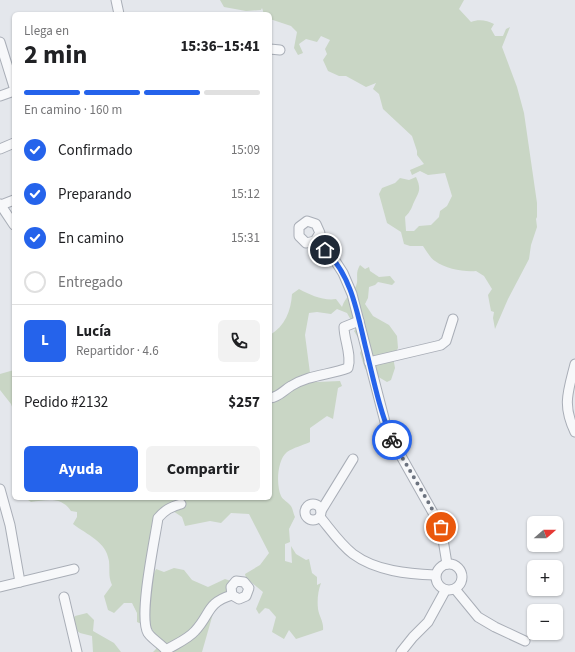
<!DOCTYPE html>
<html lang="es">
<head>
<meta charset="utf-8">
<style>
  :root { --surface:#fff; --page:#f2f2f2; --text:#202124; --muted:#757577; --line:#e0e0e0; --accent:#2563eb }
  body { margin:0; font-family:"Source Sans 3",sans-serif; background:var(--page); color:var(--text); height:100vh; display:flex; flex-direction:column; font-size:15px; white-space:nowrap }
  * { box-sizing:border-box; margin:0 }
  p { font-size:13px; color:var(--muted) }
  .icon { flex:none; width:22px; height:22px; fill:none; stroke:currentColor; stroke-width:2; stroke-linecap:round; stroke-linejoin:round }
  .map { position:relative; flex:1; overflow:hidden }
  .drawer { position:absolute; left:12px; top:12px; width:260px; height:488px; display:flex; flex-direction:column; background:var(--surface); border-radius:6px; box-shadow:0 1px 3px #0004 }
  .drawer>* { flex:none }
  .needle { width:26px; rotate:70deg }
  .tools { position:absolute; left:527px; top:516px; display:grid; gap:8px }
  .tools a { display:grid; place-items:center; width:36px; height:36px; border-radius:6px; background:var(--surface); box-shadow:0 1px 3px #0004; font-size:20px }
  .pin { position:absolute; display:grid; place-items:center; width:34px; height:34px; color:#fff; margin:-17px; border:2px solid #fff; border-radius:50%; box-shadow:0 1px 4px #0007 }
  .courier { position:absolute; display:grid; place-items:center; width:40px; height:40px; margin:-20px; border:3px solid #2563eb; border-radius:50%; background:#fff; color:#222; box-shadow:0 1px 5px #0007 }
  .overview em { font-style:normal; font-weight:700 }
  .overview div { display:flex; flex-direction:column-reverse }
  .overview { display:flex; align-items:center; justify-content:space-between; height:68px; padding:0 12px }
  h1 { font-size:26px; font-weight:700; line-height:30px }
  .bar { display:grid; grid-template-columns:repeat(4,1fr); gap:6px 4px; align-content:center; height:48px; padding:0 12px }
  .bar i { height:5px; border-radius:3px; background:var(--line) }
  .bar .active { background:var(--accent) }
  .bar p { grid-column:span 4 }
  .line { display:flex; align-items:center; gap:10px; padding:0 12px; border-top:1px solid var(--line) }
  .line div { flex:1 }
  .round { display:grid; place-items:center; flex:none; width:42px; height:42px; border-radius:6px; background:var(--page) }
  ol { padding:0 12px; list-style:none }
  li { display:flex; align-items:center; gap:12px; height:44px }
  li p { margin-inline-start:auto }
  li .icon { padding:4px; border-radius:50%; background:var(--accent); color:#fff; stroke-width:4 }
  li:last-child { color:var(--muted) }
  li i { width:22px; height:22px; border:2px solid var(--line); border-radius:50% }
  .primary-button { display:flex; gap:8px; margin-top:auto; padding:8px 12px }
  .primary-button a { flex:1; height:46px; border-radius:6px; background:var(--accent); color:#fff; font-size:16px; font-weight:700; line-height:46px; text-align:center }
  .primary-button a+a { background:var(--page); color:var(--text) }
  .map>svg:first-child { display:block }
  .green { fill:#c9d6c5 }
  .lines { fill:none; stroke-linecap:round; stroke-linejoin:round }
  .street-casing { stroke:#a9aeb7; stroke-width:11 }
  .street { stroke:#f7f8fa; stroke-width:9 }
  .done { stroke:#6c737f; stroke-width:4; stroke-dasharray:0 7.2 }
  .route { stroke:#2563eb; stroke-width:5 }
</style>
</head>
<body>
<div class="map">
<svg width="575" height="652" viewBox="0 0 575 652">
  <rect width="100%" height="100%" fill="#e4e7ec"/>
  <g class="green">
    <path d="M220,0h244l-5,9 12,13c7,-3 16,-2 23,2l-3,5 4,7h8l3,-7 4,-2 -8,20 15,40 7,26 13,90v14l-1,2 1,8 -6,18 -2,14 -21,40 -13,30 -2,-11 1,-6 -3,-1 -3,-16 4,-6 -8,-13 -8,-5c-13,1 -30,-2 -41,-10 -5,-3 -9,-11 -12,-15h-13l-6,-2 -3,-12 -14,-9 -8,-29 3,-6 13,-5 5,-5 9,2 7,-3c7,15 1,16 -4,30 -2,4 -3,6 -7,10l1,14h8l5,-5 12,-1 8,-8 1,-6 7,-5 5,-10 -7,-23 -17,2 -8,-4 -8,4 -2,-5 14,-6 -7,-9v-4l-5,-15 -29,-27 -4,-15 -6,-5 3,-6 -10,4 -20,-11h-7l-11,-5 -5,-11 4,-6 -2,-5 5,-9 -9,-4 -4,6 -11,-3 -7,5 4,9 -5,2 -4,-7 3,-16 -6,-6 -21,-7v-5h-6l-2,-6 -1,2 -15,1 -22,-4z"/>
    <path d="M360,265l5,4 4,-2 1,4 9,6 11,-1 5,6 -3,3 -14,-3 -3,3 -6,2 -1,11 -3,6 8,12 16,9 8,11 1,12 -5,9 2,11 -4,12 -4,2 -22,-13 -5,-16 3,-7 -9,-15 2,-2 -9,-16 -10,-4 -6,5 -14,-2 -8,1 -4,22 5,38 7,9 23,-1 2,5 -4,2 -5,31 -6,-3 -17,12v14c-7,3 -17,6 -23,10 -10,8 -11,33 -6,44 2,4 7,6 9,9 3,3 3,8 5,12l-6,12 1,13 -5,2v17l7,2 -1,-17 5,8 10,6 3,-1 3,14 5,4v8l4,-2c-3,8 -4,17 -3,26 1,7 6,13 5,21l-27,9 -7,-9 -5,9 -12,-7 4,-15 -7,-8 -4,-1 -6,6 -3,-5 7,-17 -17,-14 -1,-4 15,-9 9,-12 -20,-39 -18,-1 -10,10 -11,-2 -25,5 -3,-9 -9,-6 -10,8 -9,33v21l2,-4 8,3 10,-4 10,2 8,10 16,7 17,-8 6,2 -4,4 -1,5 2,5 -14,15 -12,42h-49l3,-3v-10l-4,-10 -15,-7v-9l-5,-10h-8l-10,10 -6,-3 -4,-14 8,-11c-4,-9 -2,-15 -3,-24 -3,-20 -22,-26 -36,-37l4,-7v-5l-6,-1c-10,-15 -24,-11 -40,-9l-3,-2 8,-2h234v-163c15,-9 21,-24 22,-41l7,-5c11,6 25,12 37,10l6,8c4,-11 8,-11 13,-19 5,-9 -1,-13 5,-23z"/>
    <polygon points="14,370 14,412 11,404 0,390 0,374"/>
    <polygon points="87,613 94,620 93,631 114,643 121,652 93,652 92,636 80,633 69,625 75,616"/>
  </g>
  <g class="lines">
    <defs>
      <g id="street">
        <polyline points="116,0 119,14"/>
        <polyline points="0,42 14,87"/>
        <polyline points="270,49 280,50"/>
        <polyline points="0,96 14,91"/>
        <polyline points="0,149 14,143"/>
        <polyline points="0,204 14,225"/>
        <polyline points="1,205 14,200"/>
        <polygon points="307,221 316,224 320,233 315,241 306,243 299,236 299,227"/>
        <polyline points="315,241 334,259 343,273 352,294 385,422 392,440 441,527 447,564"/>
        <polyline points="369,362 441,345 446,341 453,319"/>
        <path d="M575,364c-7,28 -13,41 0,68"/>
        <path d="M270,398c9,-1 14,-8 21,-12 17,-11 38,-11 57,-18 4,-13 -4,-28 -4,-41l15,-6"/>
        <polyline points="0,489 10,525 20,582"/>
        <circle cx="313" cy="512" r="8"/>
        <polyline points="321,511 353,459"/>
        <path d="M320,517c10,12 20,27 33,37 23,17 55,20 82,21"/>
        <circle cx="449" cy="577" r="13"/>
        <polygon points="236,581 244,582 249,588 246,596 239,599 232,595 231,587"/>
        <polyline points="0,587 74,569"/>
        <polyline points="455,589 478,617 495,627 525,641"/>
        <polyline points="64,597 77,652"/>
        <path d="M166,650c-5,-6 -14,-11 -18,-17 -10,-16 7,-94 10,-115 7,-8 12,-11 23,-14"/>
        <path d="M166,652v-2c10,-6 22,-11 29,-19 16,-17 11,-28 37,-36"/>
        <polyline points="401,652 413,637 428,622 445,591"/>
      </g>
    </defs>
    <use href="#street" class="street-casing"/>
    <use href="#street" class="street"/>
  </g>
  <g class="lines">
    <polyline class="done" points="392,440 430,505 441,527"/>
    <path class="route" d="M325,250c26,25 32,61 40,95 8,32 14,64 27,95"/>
  </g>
</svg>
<div class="tools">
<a><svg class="needle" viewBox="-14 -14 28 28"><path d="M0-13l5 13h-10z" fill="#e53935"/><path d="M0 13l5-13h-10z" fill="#757577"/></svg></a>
<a>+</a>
<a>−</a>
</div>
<div class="pin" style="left:441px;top:527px;background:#ea580c"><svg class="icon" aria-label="bag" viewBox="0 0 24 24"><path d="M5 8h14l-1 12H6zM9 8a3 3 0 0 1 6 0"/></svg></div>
<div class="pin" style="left:325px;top:250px;background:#1f2937"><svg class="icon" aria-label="home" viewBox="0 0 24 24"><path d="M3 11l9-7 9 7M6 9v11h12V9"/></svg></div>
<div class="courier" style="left:392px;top:440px"><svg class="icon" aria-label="bike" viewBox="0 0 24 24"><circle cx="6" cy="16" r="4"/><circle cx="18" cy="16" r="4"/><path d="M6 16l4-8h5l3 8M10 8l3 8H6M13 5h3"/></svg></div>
<section class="drawer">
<div class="overview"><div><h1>2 min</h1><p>Llega en</p></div><em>15:36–15:41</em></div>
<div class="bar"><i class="active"></i><i class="active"></i><i class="active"></i><i></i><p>En camino · 160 m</p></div>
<ol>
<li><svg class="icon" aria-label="check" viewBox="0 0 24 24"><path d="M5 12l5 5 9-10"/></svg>Confirmado<p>15:09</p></li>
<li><svg class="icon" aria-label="check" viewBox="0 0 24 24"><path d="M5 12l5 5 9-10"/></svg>Preparando<p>15:12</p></li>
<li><svg class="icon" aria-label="check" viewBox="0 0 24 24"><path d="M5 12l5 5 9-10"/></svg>En camino<p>15:31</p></li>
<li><i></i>Entregado</li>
</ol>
<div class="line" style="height:72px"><b class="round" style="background:var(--accent);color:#fff">L</b><div><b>Lucía</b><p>Repartidor · 4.6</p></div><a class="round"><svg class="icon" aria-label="phone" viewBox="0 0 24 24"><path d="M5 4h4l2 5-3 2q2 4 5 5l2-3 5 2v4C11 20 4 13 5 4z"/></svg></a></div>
<div class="line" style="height:52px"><div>Pedido #2132</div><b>$257</b></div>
<div class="primary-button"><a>Ayuda</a><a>Compartir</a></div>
</section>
</div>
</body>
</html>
